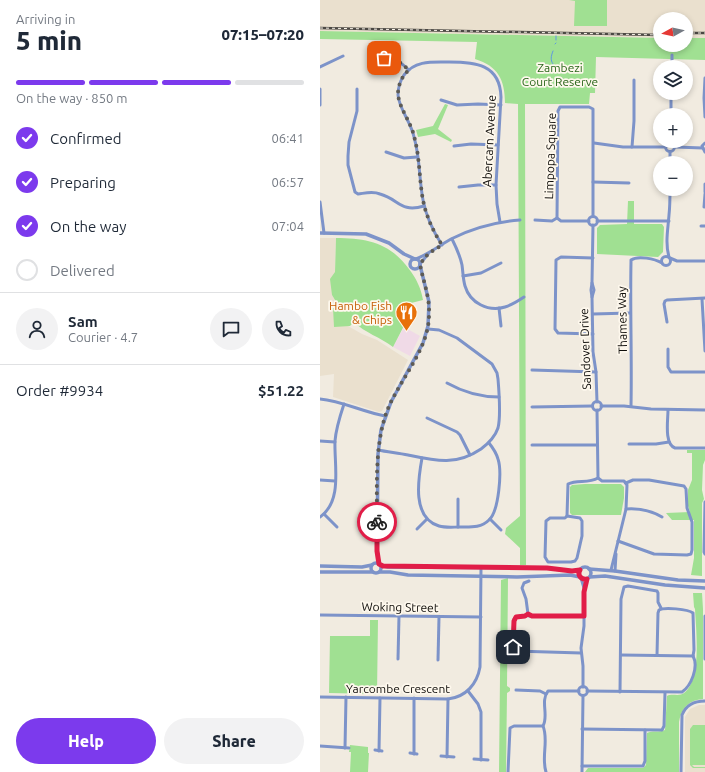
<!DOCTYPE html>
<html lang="en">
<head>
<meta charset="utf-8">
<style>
  :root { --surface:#fff; --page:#f2f2f3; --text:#1f2937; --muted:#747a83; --line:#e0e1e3; --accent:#7c3aed }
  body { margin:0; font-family:Ubuntu,sans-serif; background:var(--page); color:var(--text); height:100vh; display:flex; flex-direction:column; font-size:15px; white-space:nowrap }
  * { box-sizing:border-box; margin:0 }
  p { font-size:13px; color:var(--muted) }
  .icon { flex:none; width:22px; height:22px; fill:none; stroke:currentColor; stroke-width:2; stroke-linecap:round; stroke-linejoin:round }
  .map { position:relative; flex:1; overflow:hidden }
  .side { display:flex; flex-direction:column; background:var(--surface); width:320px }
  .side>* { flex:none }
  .needle { width:26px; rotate:262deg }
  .controls { position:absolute; left:333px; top:12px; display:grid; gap:8px }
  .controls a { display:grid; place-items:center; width:40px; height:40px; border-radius:50%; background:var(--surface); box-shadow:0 2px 6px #0003; font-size:20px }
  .pin { position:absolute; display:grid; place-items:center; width:34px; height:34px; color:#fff; margin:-17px; border-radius:8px; box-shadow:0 2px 6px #0006 }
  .courier { position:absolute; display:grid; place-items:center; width:40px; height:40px; margin:-20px; border:3px solid #e11d48; border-radius:50%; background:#fff; color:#222; box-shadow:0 1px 5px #0007 }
  .head em { font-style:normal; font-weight:800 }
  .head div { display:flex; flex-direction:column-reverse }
  .head { display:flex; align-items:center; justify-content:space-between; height:68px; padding:0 16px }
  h1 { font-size:26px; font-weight:800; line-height:30px }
  .bar { display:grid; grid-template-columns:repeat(4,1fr); gap:6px 4px; align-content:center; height:48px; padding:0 16px }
  .bar i { height:5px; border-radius:3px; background:var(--line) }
  .bar .active { background:var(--accent) }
  .bar p { grid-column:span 4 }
  .line { display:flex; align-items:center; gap:10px; padding:0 16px; border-top:1px solid var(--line) }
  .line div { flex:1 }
  .round { display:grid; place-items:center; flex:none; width:42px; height:42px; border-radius:21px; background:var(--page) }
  ol { padding:0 16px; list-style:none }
  li { display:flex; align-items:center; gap:12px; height:44px }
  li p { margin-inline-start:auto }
  li .icon { padding:4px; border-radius:50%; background:var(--accent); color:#fff; stroke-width:4 }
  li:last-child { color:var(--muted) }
  li i { width:22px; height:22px; border:2px solid var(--line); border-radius:50% }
  .primary-button { display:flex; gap:8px; margin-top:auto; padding:8px 16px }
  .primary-button a { flex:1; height:46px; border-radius:24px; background:var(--accent); color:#fff; font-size:16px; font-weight:800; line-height:46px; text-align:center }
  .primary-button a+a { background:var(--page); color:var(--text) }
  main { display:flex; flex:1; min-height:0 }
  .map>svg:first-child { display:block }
  .commercial { fill:#f0dae7 }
  .built { fill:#eae0ce }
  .green { fill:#a0e092 }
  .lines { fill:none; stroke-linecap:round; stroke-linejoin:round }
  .stream { stroke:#5e97e3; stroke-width:1 }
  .minor { stroke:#7d93c9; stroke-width:3 }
  .tertiary { stroke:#7d93c9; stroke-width:3.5 }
  .rail-casing { stroke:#4b4843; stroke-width:2.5 }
  .rail { stroke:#fef8ed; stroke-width:1; stroke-dasharray:3; stroke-linecap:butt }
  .done { stroke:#5e5b55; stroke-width:4; stroke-dasharray:0 7.2 }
  .route { stroke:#e11d48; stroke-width:5 }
  .labels { text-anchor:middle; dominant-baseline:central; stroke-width:3.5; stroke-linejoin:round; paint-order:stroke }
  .park-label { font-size:12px; fill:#296619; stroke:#fef8ed }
  .street-label { font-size:12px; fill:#0f0d0a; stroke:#fef8ed }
  .food-label { font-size:12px; fill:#c56008; stroke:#fef8ed; text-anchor:end }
</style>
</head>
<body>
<main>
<section class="side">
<div class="head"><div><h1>5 min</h1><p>Arriving in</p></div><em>07:15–07:20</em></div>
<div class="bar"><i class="active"></i><i class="active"></i><i class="active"></i><i></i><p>On the way · 850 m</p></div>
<ol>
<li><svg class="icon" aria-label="check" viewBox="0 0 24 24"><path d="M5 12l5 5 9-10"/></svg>Confirmed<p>06:41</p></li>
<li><svg class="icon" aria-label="check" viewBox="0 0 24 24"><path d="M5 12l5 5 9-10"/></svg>Preparing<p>06:57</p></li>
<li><svg class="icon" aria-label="check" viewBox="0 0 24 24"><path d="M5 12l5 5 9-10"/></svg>On the way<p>07:04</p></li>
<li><i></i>Delivered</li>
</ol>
<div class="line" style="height:72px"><a class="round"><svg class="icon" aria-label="person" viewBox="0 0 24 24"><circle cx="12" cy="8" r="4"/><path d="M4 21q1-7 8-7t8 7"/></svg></a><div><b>Sam</b><p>Courier · 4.7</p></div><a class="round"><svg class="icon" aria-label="chat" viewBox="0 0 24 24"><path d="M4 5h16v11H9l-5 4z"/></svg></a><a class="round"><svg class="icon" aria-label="phone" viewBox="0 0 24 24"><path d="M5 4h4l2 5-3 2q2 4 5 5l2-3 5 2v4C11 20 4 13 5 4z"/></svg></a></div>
<div class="line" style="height:52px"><div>Order #9934</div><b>$51.22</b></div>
<div class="primary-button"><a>Help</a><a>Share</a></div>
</section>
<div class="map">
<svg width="385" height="772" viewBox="0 0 385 772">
  <rect width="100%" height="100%" fill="#f1ebe0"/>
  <polygon class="commercial" points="84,327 100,336 90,356 73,347"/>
  <g class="built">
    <polygon points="0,0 385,0 385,38 366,38 366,19 340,19 340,38 0,31"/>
    <polygon points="0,238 16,238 15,272 12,295 15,300 15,308 28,326 42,334 57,340 88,360 62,411 59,412 13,397 14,374 0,376"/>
    <polygon points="379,705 385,705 385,772 365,772 365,717 370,709"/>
  </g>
  <g class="green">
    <polygon points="249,0 287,0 287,26 254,26 255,1"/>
    <path d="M0,31l340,7v7h26v-7h19v22l-109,-3 -1,36h-5l-1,11h-64l1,461h-6v-17l-15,-14 1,-6 14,-12 -2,-412 -13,-1c0,-23 -7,-37 -30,-44l2,-17 -157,-3z"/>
    <polygon points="125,104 128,105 118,129 132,140 131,142 115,134 98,137 96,130 113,126"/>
    <polygon points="308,201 314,201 314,224 342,224 344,227 343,252 338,257 277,254 277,228 280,225 307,224"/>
    <path d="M16,238c31,0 54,5 73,31 7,9 12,19 14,31l-12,3 -3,15 -15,29c-13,-10 -28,-14 -39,-25l-4,4 -16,1 -1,-19h2v-8l-3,-5 -2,-16 5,-7z"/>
    <polygon points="367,450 385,450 385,460 383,465 382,490 384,499 382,503 382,576 371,575 374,558 374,520 352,520 346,513 370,512 368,506 368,490 372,480 372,453 367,453"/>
    <polygon points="265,484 301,484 304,487 304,498 301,515 252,515 250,513 250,487 252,485"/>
    <polygon points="188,578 187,686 190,688 190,691 187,693 186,772 179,772 181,580"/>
    <path d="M373,593h9l1,16v90c-14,1 -22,9 -24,23v50h-94l3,-4h55l3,-3 1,-32c5,-3 12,0 18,-3l2,-34c5,-3 12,1 17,-3 18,-14 12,-63 11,-84l-1,-2z"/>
    <polygon points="50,620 58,620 57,694 9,693 10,636 50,636"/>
    <polygon points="373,725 385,725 385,765 372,765 374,767 385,767 385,768 373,768 370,765 370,729"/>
    <polygon points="30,745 48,747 48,753 49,753 48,772 30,772 31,752 29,752"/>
  </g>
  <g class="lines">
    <g class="stream">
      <polyline points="236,40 236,36"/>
      <polyline points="235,44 236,43"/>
      <path d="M233,51c-5,12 1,14 9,22"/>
    </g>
    <g class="minor">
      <path d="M59,58c12,-1 21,3 30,12"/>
      <polyline points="0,67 23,56"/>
      <polyline points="352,67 352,55"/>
      <polyline points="385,78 384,98 385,117"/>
      <polyline points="0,89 0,105"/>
      <path d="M37,89v22l-8,31 -1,14v9l7,27 3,2c8,-1 15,-3 22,0 19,5 20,19 44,12"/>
      <polyline points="121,100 137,105 158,104 181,105"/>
      <polyline points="351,115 351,93"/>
      <circle cx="350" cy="147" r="4.5"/>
      <polyline points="274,143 303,147 346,147"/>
      <polyline points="385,143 382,146 385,152"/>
      <polyline points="134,146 151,144 178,145"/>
      <polyline points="312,147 314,121 314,80"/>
      <polyline points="355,147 383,148"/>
      <polyline points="66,152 84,158 97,157"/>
      <polyline points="350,163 350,152"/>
      <polyline points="273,182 309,183"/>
      <polyline points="385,184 385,192"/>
      <polyline points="139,187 158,185 176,185"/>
      <polyline points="0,202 4,233"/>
      <polyline points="384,207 385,194"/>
      <circle cx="273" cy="221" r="4.5"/>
      <polyline points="215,220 232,221 237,218"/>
      <polyline points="269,221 241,221 237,218 238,111 240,107 269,107 273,109 273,216"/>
      <polyline points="277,221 349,221"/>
      <polyline points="273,225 272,283 271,290 272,297 273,352 276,372 277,402"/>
      <polyline points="381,226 385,226"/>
      <path d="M132,239c4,8 8,16 10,26 1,7 1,14 3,21 5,17 23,26 40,21 7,-2 13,-6 19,-10"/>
      <path d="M122,245c-9,-14 -16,-29 -19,-45 -4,-21 -3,-43 -9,-63 -3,-15 -15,-28 -16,-42 0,-8 2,-14 6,-20 11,-15 29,-13 45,-13 26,0 51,2 52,35l-5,88 1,19 3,18"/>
      <circle cx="346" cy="261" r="4.5"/>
      <path d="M349,257c-4,-14 -1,-28 0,-42 1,-9 1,-17 1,-26"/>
      <polyline points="273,258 241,257 236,260 235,329 238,333 273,334"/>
      <polyline points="350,258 357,261 385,261"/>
      <path d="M96,259c12,-5 23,-13 35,-20 22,-11 44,-17 69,-19"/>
      <polyline points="100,264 108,254"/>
      <polyline points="143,276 161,273 181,263"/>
      <polyline points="272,283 274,290 272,297"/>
      <polyline points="382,299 385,351"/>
      <polyline points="179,308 181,326"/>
      <polyline points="273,314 310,313"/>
      <polyline points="347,322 344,304 345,301 347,300 385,298"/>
      <polyline points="348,349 348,367 351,372 385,372"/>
      <polyline points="212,370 276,372"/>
      <path d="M127,383c16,9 33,14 52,14"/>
      <path d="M0,399c22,2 43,13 65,17"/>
      <circle cx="277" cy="406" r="4.5"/>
      <polyline points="281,406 304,406 331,409 385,410"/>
      <path d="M311,406c1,-48 -1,-96 0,-144v-2c7,-5 24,-1 31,3"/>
      <polyline points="212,407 272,406"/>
      <polyline points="277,410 278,478 282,481 304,481 307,485 306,509 291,570"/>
      <path d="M348,410c0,10 -4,34 7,38h30"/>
      <polyline points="107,418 137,432 140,435 150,455"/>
      <polyline points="0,441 15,442"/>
      <polyline points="309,444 336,444 349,442"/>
      <polyline points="212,445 276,445"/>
      <path d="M58,450c10,2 20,3 30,5 28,6 48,11 73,-6 8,-6 14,-12 17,-21 3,-12 1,-37 0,-49l-1,-6 -5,-9 -35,-26 -18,-8 -11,-1"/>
      <path d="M102,458c-4,22 -10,60 17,68 7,2 14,1 21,1 11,0 21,1 29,-7 10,-9 13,-49 9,-61 -2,-7 -5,-11 -9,-16"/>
      <polyline points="0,480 15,481"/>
      <polyline points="138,499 138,527"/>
      <polyline points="385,502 384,552 385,554"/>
      <path d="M306,509c13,-1 24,1 36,8"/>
      <polyline points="4,514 17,527"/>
      <polygon points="247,516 260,518 262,521 262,536 257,558 255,561 251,562 228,562 225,557 226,521 230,518 245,518"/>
      <path d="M247,516l1,-32c9,-5 20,0 30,-6"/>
      <path d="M0,517c23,-16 14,-52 15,-76 1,-13 5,-25 9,-37"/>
      <polyline points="170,519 181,530"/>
      <polyline points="97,529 107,519"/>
      <polyline points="298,541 334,554 367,555 371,554 372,550 372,522 367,508 366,489 364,486 329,480 313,480 306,483"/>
      <polyline points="295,571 296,554"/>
      <polyline points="261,578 264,588"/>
      <polyline points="209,581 204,583 202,588 206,599 208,614 209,616 264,616"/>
      <path d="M208,614c-5,3 -10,1 -14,5l-1,28 2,4 66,2"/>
      <polyline points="0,615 161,617"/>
      <polyline points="385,616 385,659"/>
      <polyline points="301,655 373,656"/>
      <path d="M337,655l1,-42 1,-3c5,-3 29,-1 34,3l1,37 -1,6"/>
      <polyline points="78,659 79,616"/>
      <polyline points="118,660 119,617"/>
      <circle cx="263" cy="691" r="4.5"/>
      <polyline points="263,687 263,666 261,648 264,626 264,592 267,579"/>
      <polyline points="196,690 220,691 226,694"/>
      <polyline points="148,691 158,704 161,712 161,760"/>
      <path d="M267,691l95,1c9,-6 17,-25 11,-36"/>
      <polyline points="300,692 301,599 304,587 308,586 337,591 338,593 338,602 341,608"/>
      <path d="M0,697l128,2c18,-2 29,-15 32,-32l1,-99"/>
      <path d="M223,726c6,14 -2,31 3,46"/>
      <polyline points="262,729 342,730 344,726 345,693"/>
      <polyline points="0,746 29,748"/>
      <polyline points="25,748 26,697"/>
      <polyline points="55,750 62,751"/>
      <polyline points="59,751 60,698"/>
      <polyline points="90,753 97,754"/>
      <polyline points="94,754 94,698"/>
      <polyline points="121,756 134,757"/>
      <polyline points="127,757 128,699"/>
      <polyline points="154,759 168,760"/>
      <polyline points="262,766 323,766 325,761 325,730"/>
      <path d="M188,772l2,-44 4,-2h29c6,-10 -3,-25 5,-35h31"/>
      <polyline points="262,772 263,696"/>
      <path d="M361,772l1,-57c4,-10 12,-14 23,-14"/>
    </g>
    <g class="tertiary">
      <polyline points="0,233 46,234 69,243 84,254 95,259"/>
      <circle cx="95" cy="264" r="5"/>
      <circle cx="56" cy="568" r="5"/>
      <polyline points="59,564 57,551 58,454 61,430 71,402 103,343 108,326 109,302 100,265"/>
      <polyline points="60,565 68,567 227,568 252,571 260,570"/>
      <polyline points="0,566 42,567 52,565"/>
      <circle cx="265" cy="573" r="6"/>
      <polyline points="269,569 295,571 358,580 385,581"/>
      <polyline points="0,572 53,572"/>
      <polyline points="59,572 70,572 88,575 197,577 250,575 260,577"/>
      <polyline points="270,577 285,576 345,585 385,588"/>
    </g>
    <defs>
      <g id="rail">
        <polyline points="0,28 340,35"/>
        <polyline points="366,33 385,33"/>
      </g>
    </defs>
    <use href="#rail" class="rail-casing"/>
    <use href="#rail" class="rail"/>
  </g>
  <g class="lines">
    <path class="done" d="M57,522c0,-34 -2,-69 7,-102 10,-36 45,-67 45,-105 1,-18 -6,-34 -9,-51l8,-10 14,-9c-9,-14 -16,-29 -19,-45 -4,-21 -3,-43 -9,-64 -3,-14 -15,-28 -16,-42 0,-9 4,-18 11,-24l-11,-9 -14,-3"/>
    <path class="route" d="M57,522v29l2,13 4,2 164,2 25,3 8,-1c-3,5 1,10 7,9l-3,13v24h-52l-4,-2 -3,2 -9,1 -2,4 -1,26"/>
  </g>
  <defs>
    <symbol id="restaurant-pin" viewBox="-11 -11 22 30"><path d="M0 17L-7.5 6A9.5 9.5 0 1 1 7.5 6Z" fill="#e8710a" stroke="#fef8ed"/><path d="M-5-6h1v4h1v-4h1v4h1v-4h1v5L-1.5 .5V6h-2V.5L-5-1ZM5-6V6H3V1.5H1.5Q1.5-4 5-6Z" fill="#fff"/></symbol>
  </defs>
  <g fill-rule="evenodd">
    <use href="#restaurant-pin" x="74" y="300" width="25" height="34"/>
  </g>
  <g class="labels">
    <g class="park-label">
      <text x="240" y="67">Zambezi<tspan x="240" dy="14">Court Reserve</tspan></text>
    </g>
    <g class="street-label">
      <text transform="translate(169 141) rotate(-87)">Abercarn Avenue</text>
      <text transform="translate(230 156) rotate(-88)">Limpopa Square</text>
      <text transform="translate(302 320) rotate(-91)">Thames Way</text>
      <text transform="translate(265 349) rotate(-92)">Sandover Drive</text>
      <text transform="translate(80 607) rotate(1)">Woking Street</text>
      <text x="78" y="688">Yarcombe Crescent</text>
    </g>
    <g class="food-label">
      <text x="72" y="305">Hambo Fish<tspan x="72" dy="14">&amp; Chips</tspan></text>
    </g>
  </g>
</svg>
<div class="controls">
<a><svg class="needle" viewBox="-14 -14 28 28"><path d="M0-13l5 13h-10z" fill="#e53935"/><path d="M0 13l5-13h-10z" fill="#747a83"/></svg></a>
<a><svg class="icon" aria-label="layers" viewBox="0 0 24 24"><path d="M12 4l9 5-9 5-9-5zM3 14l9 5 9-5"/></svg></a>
<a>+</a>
<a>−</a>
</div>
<div class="pin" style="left:64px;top:58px;background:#ea580c"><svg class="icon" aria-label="bag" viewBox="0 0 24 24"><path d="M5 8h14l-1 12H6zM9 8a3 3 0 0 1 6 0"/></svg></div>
<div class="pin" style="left:193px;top:647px;background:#1f2937"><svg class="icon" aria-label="home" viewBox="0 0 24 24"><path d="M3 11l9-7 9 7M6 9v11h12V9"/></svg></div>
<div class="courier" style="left:57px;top:522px"><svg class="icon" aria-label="bike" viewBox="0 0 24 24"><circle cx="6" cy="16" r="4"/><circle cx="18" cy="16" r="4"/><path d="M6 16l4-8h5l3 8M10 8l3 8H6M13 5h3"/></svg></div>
</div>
</main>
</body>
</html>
